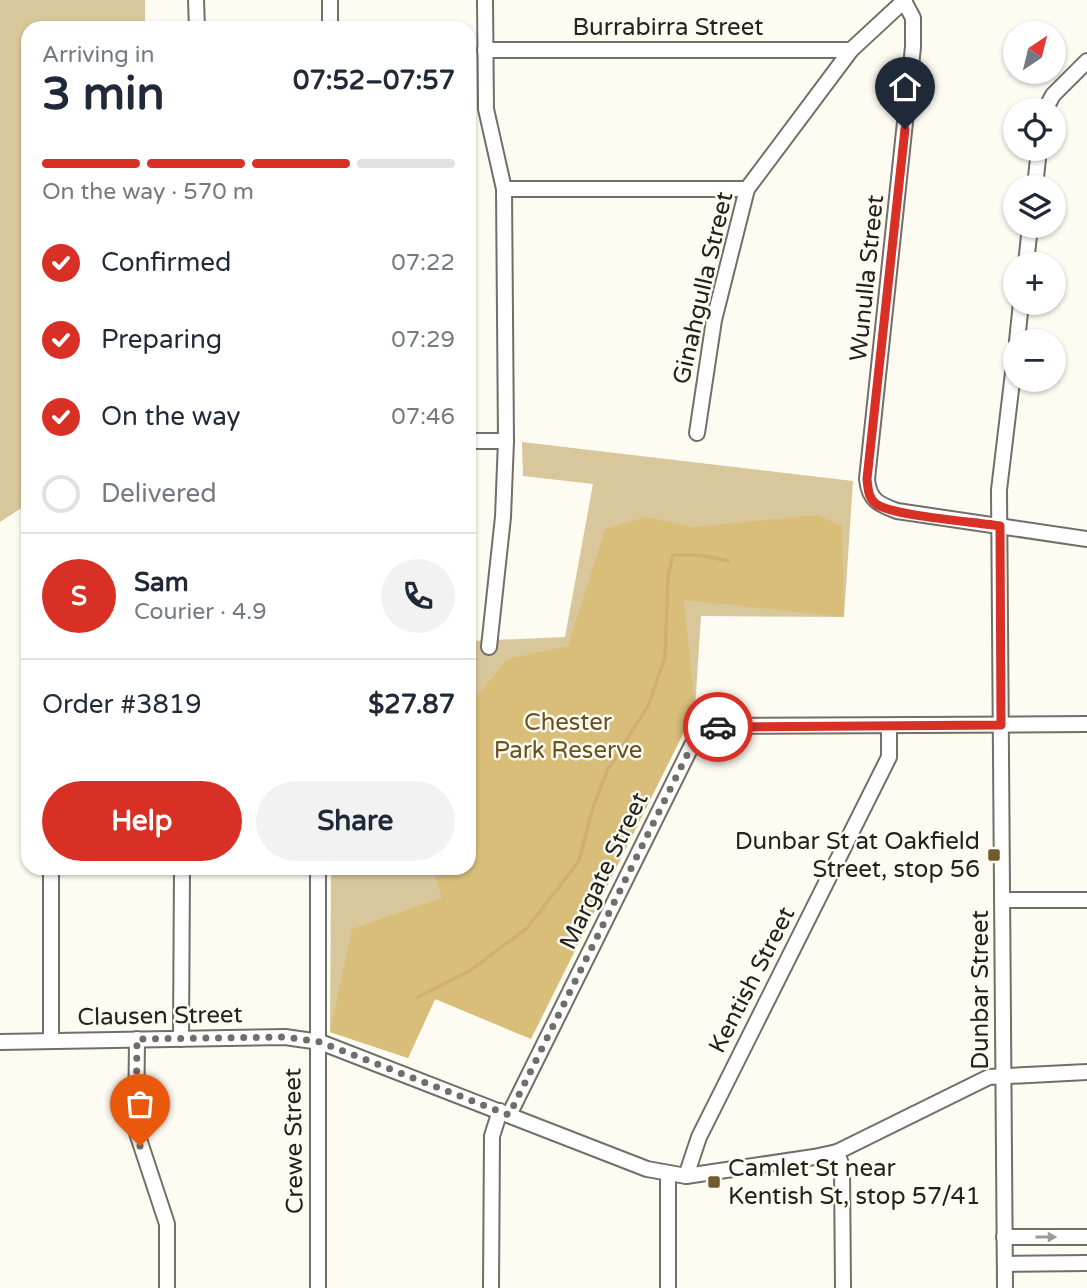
<!DOCTYPE html>
<html lang="en">
<head>
<meta charset="utf-8">
<style>
  :root { --surface:#fff; --page:#f2f2f3; --text:#1f2937; --muted:#747a83; --line:#e0e1e3; --accent:#d93025 }
  body { margin:0; font-family:"Varela Round",sans-serif; background:var(--page); color:var(--text); height:100vh; display:flex; flex-direction:column; font-size:26px; white-space:nowrap }
  * { box-sizing:border-box; margin:0 }
  p { font-size:23px; color:var(--muted) }
  .icon { flex:none; width:38px; height:38px; fill:none; stroke:currentColor; stroke-width:2; stroke-linecap:round; stroke-linejoin:round }
  .map { position:relative; flex:1; overflow:hidden }
  .details { position:absolute; left:21px; top:21px; width:455px; height:854px; display:flex; flex-direction:column; background:var(--surface); border-radius:21px; box-shadow:0 2px 5px #0004 }
  .details>* { flex:none }
  .needle { width:46px; rotate:35deg }
  .controls { position:absolute; left:1003px; top:21px; display:grid; gap:14px }
  .controls a { display:grid; place-items:center; width:63px; height:63px; border-radius:50%; background:var(--surface); box-shadow:0 2px 5px #0004; font-size:35px }
  .pin { position:absolute; display:grid; place-items:center; width:60px; height:60px; color:#fff; margin:-72px -30px; border-radius:50% 50% 50% 0; rotate:-45deg; box-shadow:0 0 7px #0007 }
  .pin .icon { rotate:45deg }
  .courier { position:absolute; display:grid; place-items:center; width:70px; height:70px; margin:-35px; border:5px solid #d93025; border-radius:50%; background:#fff; color:#222; box-shadow:0 2px 9px #0007 }
  .headline em { font-style:normal; font-weight:800 }
  .headline div { display:flex; flex-direction:column-reverse }
  .headline { display:flex; align-items:center; justify-content:space-between; height:119px; padding:0 21px }
  h1 { font-size:46px; font-weight:800; line-height:52px }
  .bar { display:grid; grid-template-columns:repeat(4,1fr); gap:10px 7px; align-content:center; height:84px; padding:0 21px }
  .bar i { height:9px; border-radius:5px; background:var(--line) }
  .bar .on { background:var(--accent) }
  .bar p { grid-column:span 4 }
  .line { display:flex; align-items:center; gap:18px; padding:0 21px; border-top:2px solid var(--line) }
  .line div { flex:1 }
  .round { display:grid; place-items:center; flex:none; width:74px; height:74px; border-radius:37px; background:var(--page) }
  ol { padding:0 21px; list-style:none }
  li { display:flex; align-items:center; gap:21px; height:77px }
  li p { margin-inline-start:auto }
  li .icon { padding:7px; border-radius:50%; background:var(--accent); color:#fff; stroke-width:4 }
  li:last-child { color:var(--muted) }
  li i { width:38px; height:38px; border:4px solid var(--line); border-radius:50% }
  .action { display:flex; gap:14px; margin-top:auto; padding:14px 21px }
  .action a { flex:1; height:80px; border-radius:42px; background:var(--accent); color:#fff; font-size:28px; font-weight:800; line-height:80px; text-align:center }
  .action a+a { background:var(--page); color:var(--text) }
  .map>svg:first-child { display:block }
  .green { fill:#d9c79c }
  .forest { fill:#d9be79 }
  .lines { fill:none; stroke-linecap:round; stroke-linejoin:round }
  .stream { stroke:#cdb16d; stroke-width:3.5 }
  .minor-casing { stroke:#726f68; stroke-width:18 }
  .minor { stroke:#fff; stroke-width:14 }
  .oneway { fill:#9c9c9a }
  .done { stroke:#706e69; stroke-width:7; stroke-dasharray:0 12.6 }
  .route { stroke:#d93025; stroke-width:9 }
  .poi-dot { fill:#6f5c2a; stroke:#fefbf3; stroke-width:2.5 }
  .labels { text-anchor:middle; dominant-baseline:central; stroke-width:5; stroke-linejoin:round; paint-order:stroke }
  .street-label { font-size:24px; fill:#23221f; stroke:#fefbf3 }
  .park-label { font-size:24px; fill:#66531f; stroke:#fefbf3 }
  .poi-label { font-size:24px; fill:#23221f; stroke:#fefbf3; text-anchor:end }
</style>
</head>
<body>
<div class="map">
<svg width="1087" height="1288" viewBox="0 0 1087 1288">
  <rect width="100%" height="100%" fill="#fefbf3"/>
  <g class="green">
    <polygon points="0,0 145,0 145,28 28,28 28,493 23,507 0,522"/>
    <polygon points="522,442 853,481 844,617 701,616 695,710 486,1010 435,999 408,1058 330,1032 331,868 469,868 469,641 565,637 593,484 523,476"/>
  </g>
  <polygon class="forest" points="817,515 842,526 844,617 684,600 695,710 531,1039 435,999 408,1058 330,1032 352,929 442,898 432,868 469,868 469,706 507,659 568,646 605,529 646,517 693,527"/>
  <g class="lines">
    <polyline class="stream" points="418,997 471,970 527,928 579,861 592,810 607,771 648,706 665,657 668,576 673,555 700,555 728,561"/>
    <defs>
      <g id="minor">
        <polyline points="196,0 197,28"/>
        <polyline points="330,0 330,28"/>
        <polyline points="485,0 486,109 504,189 506,441 503,517 489,647"/>
        <path d="M904,1l9,17v29l-46,432c2,21 11,25 30,32l190,28"/>
        <polyline points="485,50 851,50"/>
        <polyline points="1045,110 1053,95 1087,61"/>
        <polyline points="1035,187 1039,149"/>
        <polyline points="504,189 747,189"/>
        <polyline points="1026,264 1030,226"/>
        <polyline points="1017,341 1021,303"/>
        <polyline points="697,433 714,320 747,189 851,50 905,0"/>
        <polyline points="469,441 506,441"/>
        <polyline points="51,868 51,1041"/>
        <polyline points="318,868 318,1288"/>
        <polyline points="1002,900 1087,900"/>
        <polyline points="137,1039 136,1130 167,1224 167,1288"/>
        <polyline points="181,1039 182,868"/>
        <polyline points="0,1042 285,1037 320,1042 647,1169 686,1176 814,1157 837,1152 989,1077 1087,1072"/>
        <polyline points="509,1115 692,745 707,730 720,726 1087,724"/>
        <polyline points="837,1152 842,1167 843,1288"/>
        <polyline points="668,1175 668,1288"/>
        <polyline points="686,1176 699,1137 889,757 889,727"/>
        <polyline points="1004,1237 1087,1237"/>
        <polyline points="1005,1264 1087,1263"/>
        <polyline points="491,1288 492,1136 500,1111"/>
        <polyline points="1005,1288 999,490 1015,356"/>
      </g>
    </defs>
    <use href="#minor" class="minor-casing"/>
    <use href="#minor" class="minor"/>
  </g>
  <defs><path id="oneway-solid" d="M-6-.8H1V-3.2L6.5 0L1 3.2V.8H-6Z" transform="scale(1.75)"/></defs>
  <use class="oneway" href="#oneway-solid" transform="translate(1046 1237)"/>
  <g class="lines">
    <polyline class="done" points="140,1146 136,1130 137,1039 285,1037 320,1042 509,1115 692,745 707,730 718,727"/>
    <path class="route" d="M718,727l283,-2 -1,-199c-25,-4 -107,-10 -124,-22 -8,-6 -8,-16 -9,-25l38,-350"/>
  </g>
  <g class="poi-dot">
    <rect x="987" y="848" width="14" height="14" rx="3.5"/>
    <rect x="707" y="1175" width="14" height="14" rx="3.5"/>
  </g>
  <g class="labels">
    <g class="street-label">
      <text x="668" y="27">Burrabirra Street</text>
      <text transform="translate(867 278) rotate(-84)">Wunulla Street</text>
      <text transform="translate(703 288) rotate(-77)">Ginahgulla Street</text>
      <text transform="translate(604 871) rotate(-64)">Margate Street</text>
      <text transform="translate(752 980) rotate(-63)">Kentish Street</text>
      <text transform="translate(980 990) rotate(-90)">Dunbar Street</text>
      <text transform="translate(160 1016) rotate(-1)">Clausen Street</text>
      <text transform="translate(294 1141) rotate(-91)">Crewe Street</text>
    </g>
    <g class="park-label">
      <text x="568" y="722">Chester<tspan x="568" dy="28">Park Reserve</tspan></text>
    </g>
    <g class="poi-label">
      <text x="980" y="841">Dunbar St at Oakfield<tspan x="980" dy="28">Street, stop 56</tspan></text>
      <text x="728" y="1168" text-anchor="start">Camlet St near<tspan x="728" dy="28">Kentish St, stop 57/41</tspan></text>
    </g>
  </g>
</svg>
<div class="controls">
<a><svg class="needle" viewBox="-14 -14 28 28"><path d="M0-13l5 13h-10z" fill="#e53935"/><path d="M0 13l5-13h-10z" fill="#747a83"/></svg></a>
<a><svg class="icon" aria-label="locate" viewBox="0 0 24 24"><circle cx="12" cy="12" r="6"/><path d="M12 2v4M12 18v4M2 12h4M18 12h4"/></svg></a>
<a><svg class="icon" aria-label="layers" viewBox="0 0 24 24"><path d="M12 4l9 5-9 5-9-5zM3 14l9 5 9-5"/></svg></a>
<a>+</a>
<a>−</a>
</div>
<div class="pin" style="left:140px;top:1146px;background:#ea580c"><svg class="icon" aria-label="bag" viewBox="0 0 24 24"><path d="M5 8h14l-1 12H6zM9 8a3 3 0 0 1 6 0"/></svg></div>
<div class="pin" style="left:905px;top:129px;background:#1f2937"><svg class="icon" aria-label="home" viewBox="0 0 24 24"><path d="M3 11l9-7 9 7M6 9v11h12V9"/></svg></div>
<div class="courier" style="left:718px;top:727px"><svg class="icon" aria-label="car" viewBox="0 0 24 24"><path d="M5 17H2v-5l4-1 3-4h7l3 4 3 1v5h-3M9 17h6M6 11h13"/><circle cx="7" cy="17" r="2"/><circle cx="17" cy="17" r="2"/></svg></div>
<section class="details">
<div class="headline"><div><h1>3 min</h1><p>Arriving in</p></div><em>07:52–07:57</em></div>
<div class="bar"><i class="on"></i><i class="on"></i><i class="on"></i><i></i><p>On the way · 570 m</p></div>
<ol>
<li><svg class="icon" aria-label="check" viewBox="0 0 24 24"><path d="M5 12l5 5 9-10"/></svg>Confirmed<p>07:22</p></li>
<li><svg class="icon" aria-label="check" viewBox="0 0 24 24"><path d="M5 12l5 5 9-10"/></svg>Preparing<p>07:29</p></li>
<li><svg class="icon" aria-label="check" viewBox="0 0 24 24"><path d="M5 12l5 5 9-10"/></svg>On the way<p>07:46</p></li>
<li><i></i>Delivered</li>
</ol>
<div class="line" style="height:126px"><b class="round" style="background:var(--accent);color:#fff">S</b><div><b>Sam</b><p>Courier · 4.9</p></div><a class="round"><svg class="icon" aria-label="phone" viewBox="0 0 24 24"><path d="M5 4h4l2 5-3 2q2 4 5 5l2-3 5 2v4C11 20 4 13 5 4z"/></svg></a></div>
<div class="line" style="height:91px"><div>Order #3819</div><b>$27.87</b></div>
<div class="action"><a>Help</a><a>Share</a></div>
</section>
</div>
</body>
</html>
